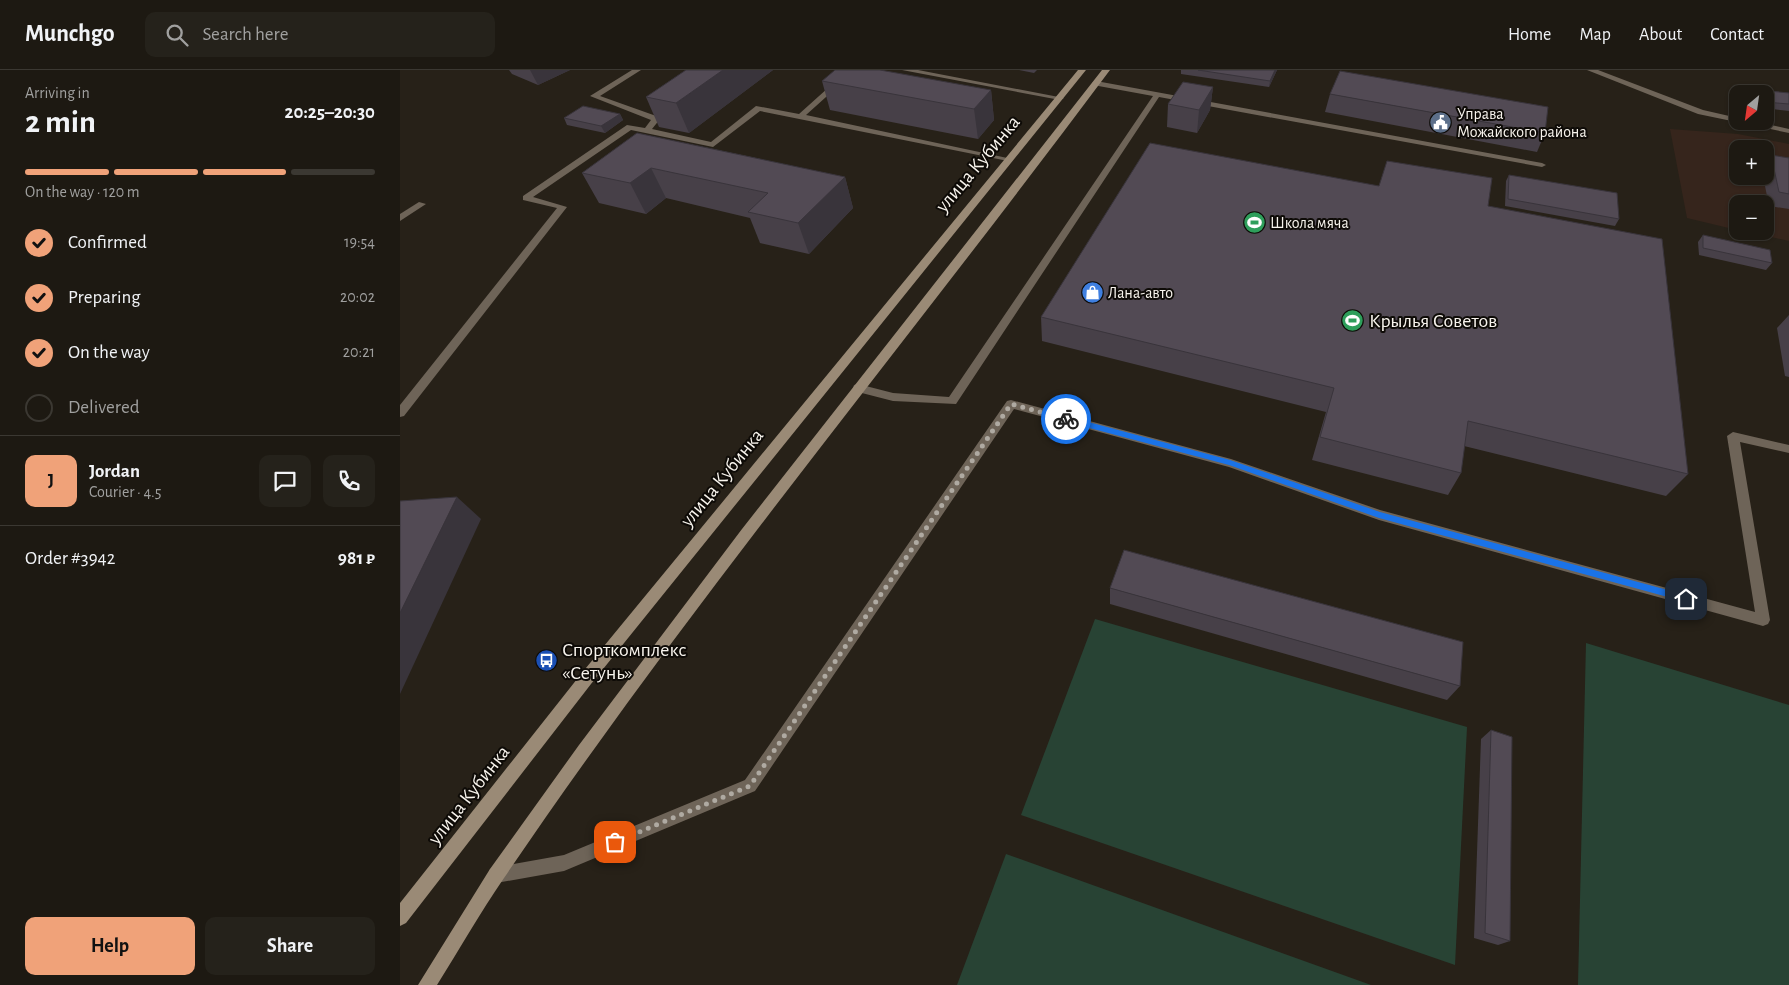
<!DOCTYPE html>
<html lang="en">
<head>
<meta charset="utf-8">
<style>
  :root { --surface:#1d1912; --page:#25221b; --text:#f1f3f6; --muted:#a0a09f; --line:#3b3832; --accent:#f0a279 }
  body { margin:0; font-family:"Alegreya Sans",sans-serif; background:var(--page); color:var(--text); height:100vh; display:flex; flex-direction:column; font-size:19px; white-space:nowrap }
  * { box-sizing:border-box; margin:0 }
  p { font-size:16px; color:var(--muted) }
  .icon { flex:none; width:28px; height:28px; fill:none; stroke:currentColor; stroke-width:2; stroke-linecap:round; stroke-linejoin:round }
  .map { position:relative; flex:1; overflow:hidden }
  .panel { display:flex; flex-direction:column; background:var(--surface); width:400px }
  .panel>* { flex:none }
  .needle { width:32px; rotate:209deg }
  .controls { position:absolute; left:1329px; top:15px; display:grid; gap:10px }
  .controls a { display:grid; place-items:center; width:45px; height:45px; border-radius:10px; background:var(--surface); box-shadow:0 1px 4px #0004,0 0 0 1px var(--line); font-size:25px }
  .pin { position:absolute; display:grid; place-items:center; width:42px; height:42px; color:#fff; margin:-21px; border-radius:10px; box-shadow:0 2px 8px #0006 }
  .courier { position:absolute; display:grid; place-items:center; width:50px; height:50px; margin:-25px; border:4px solid #1a73e8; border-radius:50%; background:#fff; color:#222; box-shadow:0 1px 6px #0007 }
  .headline em { font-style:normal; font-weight:700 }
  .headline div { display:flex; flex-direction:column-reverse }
  .headline { display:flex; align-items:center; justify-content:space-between; height:85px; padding:0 25px }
  h1 { font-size:32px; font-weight:700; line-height:38px }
  .bar { display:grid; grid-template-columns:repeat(4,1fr); gap:8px 5px; align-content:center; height:60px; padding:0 25px }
  .bar i { height:6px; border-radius:4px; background:var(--line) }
  .bar .current { background:var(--accent) }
  .bar p { grid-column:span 4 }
  .line { display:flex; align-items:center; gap:12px; padding:0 25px; border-top:1px solid var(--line) }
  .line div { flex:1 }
  .round { display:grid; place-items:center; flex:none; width:52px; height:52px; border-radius:10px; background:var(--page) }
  ol { padding:0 25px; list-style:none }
  li { display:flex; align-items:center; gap:15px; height:55px }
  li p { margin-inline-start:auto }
  li .icon { padding:5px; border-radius:50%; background:var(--accent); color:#111; stroke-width:4 }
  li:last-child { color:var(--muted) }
  li i { width:28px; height:28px; border:2px solid var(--line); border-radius:50% }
  .primary-button { display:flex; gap:10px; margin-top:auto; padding:10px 25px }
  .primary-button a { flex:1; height:58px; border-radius:10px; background:var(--accent); color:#111; font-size:20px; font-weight:700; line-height:58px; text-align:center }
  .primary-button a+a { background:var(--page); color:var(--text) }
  header { display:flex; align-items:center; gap:30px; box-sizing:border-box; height:70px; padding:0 25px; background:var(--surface); border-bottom:1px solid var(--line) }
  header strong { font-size:24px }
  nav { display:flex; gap:28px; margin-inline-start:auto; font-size:18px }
  .search { width:350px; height:45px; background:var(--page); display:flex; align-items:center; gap:12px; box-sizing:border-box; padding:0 18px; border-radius:10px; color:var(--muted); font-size:19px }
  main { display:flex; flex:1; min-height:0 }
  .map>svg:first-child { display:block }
  .education { fill:#36251c; fill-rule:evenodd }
  .green { fill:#284334 }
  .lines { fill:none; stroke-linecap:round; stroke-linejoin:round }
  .lane { fill:#6e6458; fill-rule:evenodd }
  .secondary { fill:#9a8a76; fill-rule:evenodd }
  .wall { fill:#474048 }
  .shaded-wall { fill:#39343b }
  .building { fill:#524a54; stroke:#39343b }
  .route { fill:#1a73e8 }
  .done { stroke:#afaaa2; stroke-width:5; stroke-dasharray:0 9 }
  .labels { text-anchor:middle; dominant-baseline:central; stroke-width:4; stroke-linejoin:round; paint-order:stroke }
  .far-poi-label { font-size:16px; fill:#f8f4ed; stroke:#0e0b07; text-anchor:start }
  .street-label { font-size:20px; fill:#f8f4ed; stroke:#0e0b07 }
  .poi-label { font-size:20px; fill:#f8f4ed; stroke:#0e0b07; text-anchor:start }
</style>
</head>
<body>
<header>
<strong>Munchgo</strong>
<div class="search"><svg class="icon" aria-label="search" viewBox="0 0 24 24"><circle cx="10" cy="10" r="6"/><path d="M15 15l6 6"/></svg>Search here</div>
<nav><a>Home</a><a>Map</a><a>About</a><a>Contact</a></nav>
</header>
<main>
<section class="panel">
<div class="headline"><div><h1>2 min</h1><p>Arriving in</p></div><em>20:25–20:30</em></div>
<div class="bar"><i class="current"></i><i class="current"></i><i class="current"></i><i></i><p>On the way · 120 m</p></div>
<ol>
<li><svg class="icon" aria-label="check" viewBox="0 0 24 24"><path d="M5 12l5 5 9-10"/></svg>Confirmed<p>19:54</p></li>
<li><svg class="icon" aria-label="check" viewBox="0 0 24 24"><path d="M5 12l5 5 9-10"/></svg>Preparing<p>20:02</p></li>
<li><svg class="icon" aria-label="check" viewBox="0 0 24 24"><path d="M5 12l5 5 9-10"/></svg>On the way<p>20:21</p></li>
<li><i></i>Delivered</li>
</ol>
<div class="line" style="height:90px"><b class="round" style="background:var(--accent);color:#111">J</b><div><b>Jordan</b><p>Courier · 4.5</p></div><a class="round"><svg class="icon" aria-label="chat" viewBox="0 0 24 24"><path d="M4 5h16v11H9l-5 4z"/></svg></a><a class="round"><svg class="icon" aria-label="phone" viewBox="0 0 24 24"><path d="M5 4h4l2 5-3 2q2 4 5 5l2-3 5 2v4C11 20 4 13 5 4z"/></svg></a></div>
<div class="line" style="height:65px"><div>Order #3942</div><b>981 ₽</b></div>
<div class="primary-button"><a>Help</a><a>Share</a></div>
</section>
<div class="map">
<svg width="1389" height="915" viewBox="0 0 1389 915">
  <rect width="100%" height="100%" fill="#272118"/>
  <path class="education" d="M1270,59l68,5 51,10v97l-45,-10h21v-27h-27l-1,26 -50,-12zM1338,79h27v27h-27z"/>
  <g class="green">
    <polygon points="695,549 1067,657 1055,895 621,745"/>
    <polygon points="1186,573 1389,635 1389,915 1178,915"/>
    <polygon points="606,784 971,915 557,915"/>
  </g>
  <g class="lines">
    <g class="lane">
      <polygon points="232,0 241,0 200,26 259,47 260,49 252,59 311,72 356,36 399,44 448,0 456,0 406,45 612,89 608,91 360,41 313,77 231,60 133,127 167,137 4,346 0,347 0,335 157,138 123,130 123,126 227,55 245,58 251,50 190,26"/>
      <polygon points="502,0 518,0 664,28 660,30"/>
      <polygon points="1187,0 1198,0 1303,40 1338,48 1338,51 1354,51 1389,59 1389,63 1298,44"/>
      <polygon points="696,11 1142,93 1146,95 1142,97 759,27 556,334 493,331 454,321 453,318 454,315 458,314 493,323 549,327 753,26 693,15 692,13"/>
      <polygon points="19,132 26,134 0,151 0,144"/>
      <polygon points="611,330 831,389 980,440 1355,542 1327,366 1333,362 1389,375 1389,383 1340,372 1370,550 1368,554 1363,556 979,450 829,397 614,339 355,721 164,801 96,813 90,811 88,805 90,799 96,797 164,785 345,710 607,331"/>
    </g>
    <g class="secondary">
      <polygon points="678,0 686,0 191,614 6,853 0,856 0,833 181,604"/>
      <path d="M702,0h8c-201,270 -417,529 -606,808 -24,35 -45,72 -67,107h-19l72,-116 89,-124 163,-216z"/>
    </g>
  </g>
  <g class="wall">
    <polygon points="109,0 170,0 138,15 112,4"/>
    <polygon points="286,0 373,0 289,63 259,57 246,27"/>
    <polygon points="619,0 637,0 634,3"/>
    <polygon points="781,0 877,0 869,17 781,4"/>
    <polygon points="422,11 591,20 594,50 578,69 430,40"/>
    <polygon points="813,17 810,40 797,63 767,57 768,34"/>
    <polygon points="1339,18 1389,23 1389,41 1365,38 1365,24 1338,24 1338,30 1335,24"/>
    <polygon points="930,24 1145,63 1137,82 925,42"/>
    <polygon points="220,44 223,50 205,63 167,55 164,48"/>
    <polygon points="237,63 445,107 453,138 409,184 360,173 350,148 266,128 246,144 199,133 182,103"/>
    <polygon points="1371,85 1389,88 1389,139 1369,136 1363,106 1365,106 1365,93"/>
    <polygon points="1109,105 1219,149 1215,156 1105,136 1106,111"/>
    <polygon points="1088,136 1288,404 1266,426 1064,376 1061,403 1048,425 912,390 926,342 642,271 641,247"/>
    <polygon points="1303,165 1372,193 1366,200 1299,185 1298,172"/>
    <polygon points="1389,245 1389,307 1385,306 1377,258"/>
    <polygon points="710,518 1060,616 1047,630 710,534"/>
    <polygon points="1091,660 1110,871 1098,875 1074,868 1081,669"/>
  </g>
  <g class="shaded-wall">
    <polygon points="130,0 170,0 138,15"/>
    <polygon points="323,0 373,0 289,63 276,33"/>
    <polygon points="875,0 877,0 869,17 870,11"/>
    <polygon points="813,17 810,40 797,63 799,40"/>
    <polygon points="591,20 594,50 578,69 574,39"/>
    <polygon points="220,44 223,50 205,63 201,56"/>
    <polygon points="251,98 266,128 246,144 230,113"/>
    <polygon points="445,107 453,138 409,184 398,153"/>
    <polygon points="57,427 81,449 0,624 0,543"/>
  </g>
  <g class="building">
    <polygon points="286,0 323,0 276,33 246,27"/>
    <polygon points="435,0 480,0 591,20 574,39 422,11"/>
    <polygon points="798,0 875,0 870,11"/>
    <polygon points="940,1 1148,37 1145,63 930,24"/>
    <polygon points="783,12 813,17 799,40 768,34"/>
    <polygon points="1339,18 1389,23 1389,34 1365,32 1365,24 1342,24"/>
    <polygon points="183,36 220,44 201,56 164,48"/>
    <polygon points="237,63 445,107 398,153 348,142 368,123 251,98 230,113 182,103"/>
    <polygon points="750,73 979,116 987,91 1092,108 1088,136 1262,169 1288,404 1068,351 1061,403 920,367 934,318 641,247"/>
    <polygon points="1371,85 1389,88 1389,124 1379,122"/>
    <polygon points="1109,105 1217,123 1219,149 1108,129"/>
    <polygon points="1303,165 1370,180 1372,193 1303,178"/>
    <polygon points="57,427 0,543 0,431"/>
    <polygon points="724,480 1063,572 1060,616 710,518"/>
    <polygon points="1091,660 1112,667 1110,871 1085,863"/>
  </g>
  <polygon class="route" points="666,346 830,390 980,442 1286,525 1290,529 1286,532 979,448 829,395 663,351 663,347"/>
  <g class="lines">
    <polyline class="done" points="215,772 350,716 611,334 666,349"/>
  </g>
  <defs>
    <symbol id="civic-disc" viewBox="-11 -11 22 22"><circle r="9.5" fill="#5c6f8a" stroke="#0e0b07"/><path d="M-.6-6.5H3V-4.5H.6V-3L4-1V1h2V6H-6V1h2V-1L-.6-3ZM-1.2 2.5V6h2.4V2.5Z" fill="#fff"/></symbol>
    <symbol id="stadium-disc" viewBox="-11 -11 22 22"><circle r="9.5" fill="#2e9e5b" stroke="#0e0b07"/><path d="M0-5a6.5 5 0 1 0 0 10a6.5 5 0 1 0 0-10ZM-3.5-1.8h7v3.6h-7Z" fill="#fff"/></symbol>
    <symbol id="shop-disc" viewBox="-11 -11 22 22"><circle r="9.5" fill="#3f7fe0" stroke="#0e0b07"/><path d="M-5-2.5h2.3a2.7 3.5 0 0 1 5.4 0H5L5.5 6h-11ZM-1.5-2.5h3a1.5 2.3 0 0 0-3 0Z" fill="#fff"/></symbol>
    <symbol id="bus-disc" viewBox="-11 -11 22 22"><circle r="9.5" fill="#1a4fb4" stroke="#0e0b07"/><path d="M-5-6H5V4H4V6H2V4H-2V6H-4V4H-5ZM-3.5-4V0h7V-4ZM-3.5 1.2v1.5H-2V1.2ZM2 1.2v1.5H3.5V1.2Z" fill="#fff"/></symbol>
  </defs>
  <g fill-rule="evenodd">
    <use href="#civic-disc" x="1028" y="40" width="25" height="25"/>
    <use href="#stadium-disc" x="842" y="140" width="25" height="25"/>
    <use href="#shop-disc" x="680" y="210" width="25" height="25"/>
    <use href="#stadium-disc" x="940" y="238" width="25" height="25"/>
    <use href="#bus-disc" x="134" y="578" width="25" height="25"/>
  </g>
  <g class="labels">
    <g class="far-poi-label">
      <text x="1057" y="44">Управа<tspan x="1057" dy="18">Можайского района</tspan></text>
      <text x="870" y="153">Школа мяча</text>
      <text x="708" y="223">Лана-авто</text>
    </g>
    <g class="street-label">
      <text transform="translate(578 94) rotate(-50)">улица Кубинка</text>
      <text transform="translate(322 408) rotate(-51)">улица Кубинка</text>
      <text transform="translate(69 725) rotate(-52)">улица Кубинка</text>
    </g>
    <g class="poi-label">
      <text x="969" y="251">Крылья Советов</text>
      <text x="162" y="580">Спорткомплекс<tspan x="162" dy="23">«Сетунь»</tspan></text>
    </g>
  </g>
</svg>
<div class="controls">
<a><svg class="needle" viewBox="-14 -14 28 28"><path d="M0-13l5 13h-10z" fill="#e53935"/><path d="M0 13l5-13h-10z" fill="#a0a09f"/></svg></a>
<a>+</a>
<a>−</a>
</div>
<div class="pin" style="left:215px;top:772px;background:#ea580c"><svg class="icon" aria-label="bag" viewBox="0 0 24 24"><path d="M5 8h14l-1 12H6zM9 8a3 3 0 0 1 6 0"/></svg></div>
<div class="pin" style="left:1286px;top:529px;background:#1f2937"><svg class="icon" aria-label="home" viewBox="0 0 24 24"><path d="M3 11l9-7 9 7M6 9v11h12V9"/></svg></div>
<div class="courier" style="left:666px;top:349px"><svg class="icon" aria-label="bike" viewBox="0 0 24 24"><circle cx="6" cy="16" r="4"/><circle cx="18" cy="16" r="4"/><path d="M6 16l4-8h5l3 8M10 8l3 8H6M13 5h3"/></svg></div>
</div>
</main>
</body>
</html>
